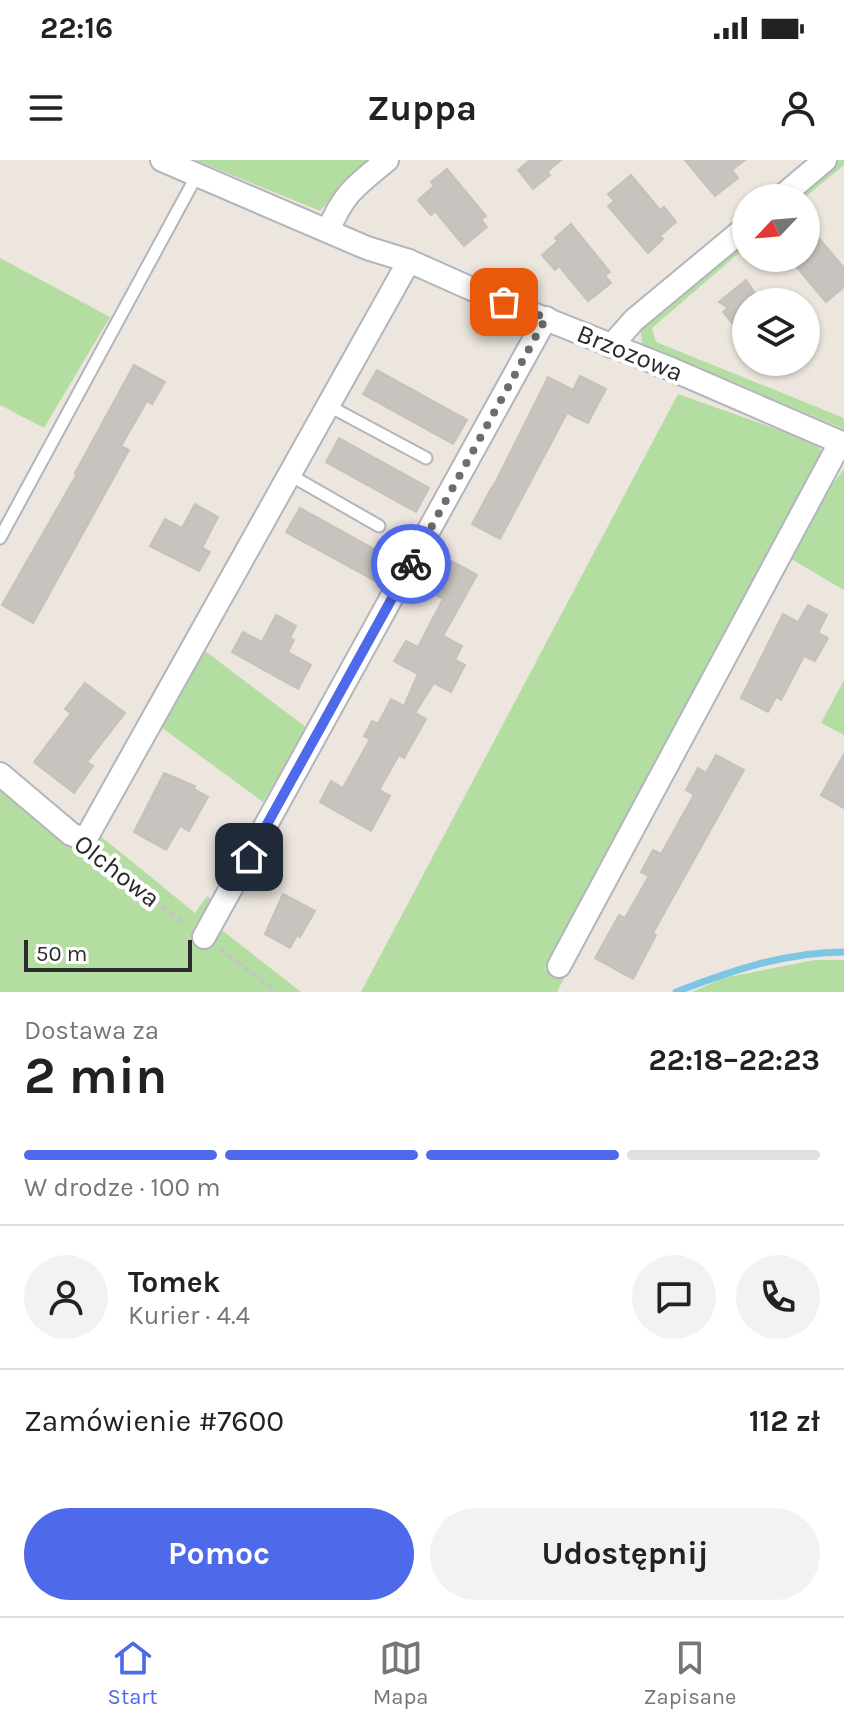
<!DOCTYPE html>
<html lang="pl">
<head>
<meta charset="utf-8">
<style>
  :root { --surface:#fff; --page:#f2f2f2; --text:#222; --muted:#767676; --line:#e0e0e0; --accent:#4e69e9 }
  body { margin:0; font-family:Karla,sans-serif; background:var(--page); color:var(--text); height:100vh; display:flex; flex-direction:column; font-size:30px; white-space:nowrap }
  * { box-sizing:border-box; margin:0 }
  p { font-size:26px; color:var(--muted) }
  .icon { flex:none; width:44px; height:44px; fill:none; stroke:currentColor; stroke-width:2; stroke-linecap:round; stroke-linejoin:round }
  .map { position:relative; height:832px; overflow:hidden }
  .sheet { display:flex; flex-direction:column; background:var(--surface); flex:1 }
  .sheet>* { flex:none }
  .needle { width:52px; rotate:244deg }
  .fabs { position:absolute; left:732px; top:24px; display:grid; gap:16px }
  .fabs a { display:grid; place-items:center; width:88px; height:88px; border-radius:50%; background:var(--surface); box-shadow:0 2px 6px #0004; font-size:40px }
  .scale { position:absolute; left:24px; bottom:20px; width:168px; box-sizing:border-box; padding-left:8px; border:4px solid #2b2b2b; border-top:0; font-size:22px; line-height:28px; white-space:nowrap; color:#2b2b2b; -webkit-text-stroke:6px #fff; paint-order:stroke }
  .pin { position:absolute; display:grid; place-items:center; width:68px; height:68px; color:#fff; margin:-34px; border-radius:16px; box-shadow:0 4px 12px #0006 }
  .courier { position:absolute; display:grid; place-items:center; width:80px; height:80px; margin:-40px; border:6px solid #4e69e9; border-radius:50%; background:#fff; color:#222; box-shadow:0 2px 10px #0007 }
  .headline em { font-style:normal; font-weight:700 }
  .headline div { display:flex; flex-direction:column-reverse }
  .headline { display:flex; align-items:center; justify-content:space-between; height:136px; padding:0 24px }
  h1 { font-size:52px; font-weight:700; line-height:60px }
  .bar { display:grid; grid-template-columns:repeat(4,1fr); gap:12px 8px; align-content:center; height:96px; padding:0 24px }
  .bar i { height:10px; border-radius:6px; background:var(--line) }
  .bar .on { background:var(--accent) }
  .bar p { grid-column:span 4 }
  .line { display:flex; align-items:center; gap:20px; padding:0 24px; border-top:2px solid var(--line) }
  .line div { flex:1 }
  .round { display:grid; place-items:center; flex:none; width:84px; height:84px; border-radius:42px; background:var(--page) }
  .cta { display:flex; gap:16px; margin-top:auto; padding:16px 24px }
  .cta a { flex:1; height:92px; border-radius:48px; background:var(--accent); color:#fff; font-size:32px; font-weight:700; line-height:92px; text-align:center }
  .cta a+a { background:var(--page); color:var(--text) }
  .status { display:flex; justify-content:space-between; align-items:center; height:56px; padding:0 40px; background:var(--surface); direction:ltr }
  .status svg { height:22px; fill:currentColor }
  header { display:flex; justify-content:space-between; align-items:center; height:104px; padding:0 24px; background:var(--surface); font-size:36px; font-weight:700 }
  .tabs { display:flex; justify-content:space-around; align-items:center; height:112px; border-top:2px solid var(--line); background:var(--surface); font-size:22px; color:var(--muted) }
  .tabs a { display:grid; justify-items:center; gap:4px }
  .tabs .on { color:var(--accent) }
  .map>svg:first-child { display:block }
  .green { fill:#b4dda1 }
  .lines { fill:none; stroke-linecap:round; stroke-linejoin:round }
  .stream { stroke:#7cc6e4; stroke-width:7 }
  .building { fill:#c7c3be; stroke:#c7c2b9; stroke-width:2 }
  .service-casing { stroke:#b2b5bd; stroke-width:15 }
  .minor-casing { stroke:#b2b5bd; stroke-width:26 }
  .path { stroke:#c4c4c4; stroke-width:4; stroke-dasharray:6 4; stroke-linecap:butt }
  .service { stroke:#fff; stroke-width:11 }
  .minor { stroke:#fff; stroke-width:22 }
  .done { stroke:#6f6c6a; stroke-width:8; stroke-dasharray:0 14.4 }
  .route { stroke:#4e69e9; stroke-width:10 }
  .labels { text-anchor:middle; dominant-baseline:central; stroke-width:8; stroke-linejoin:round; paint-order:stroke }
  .street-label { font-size:26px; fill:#2b2b2b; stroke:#fff }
</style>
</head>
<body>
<div class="status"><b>22:16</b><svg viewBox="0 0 49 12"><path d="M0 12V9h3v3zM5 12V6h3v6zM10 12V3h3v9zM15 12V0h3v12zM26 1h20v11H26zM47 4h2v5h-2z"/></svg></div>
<header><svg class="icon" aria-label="menu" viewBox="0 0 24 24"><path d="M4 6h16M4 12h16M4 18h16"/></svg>Zuppa<svg class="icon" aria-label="person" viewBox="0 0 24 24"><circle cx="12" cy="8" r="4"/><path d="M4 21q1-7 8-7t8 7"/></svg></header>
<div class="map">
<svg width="844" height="832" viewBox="0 0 844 832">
  <rect width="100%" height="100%" fill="#ece6df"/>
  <g class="green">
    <polygon points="195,0 376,0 333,36 320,51"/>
    <polygon points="839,0 844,0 844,5 804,38 794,38"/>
    <polygon points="746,78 746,87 652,168 656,182 844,258 844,269 642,184 640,166"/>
    <polygon points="0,98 110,157 44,268 0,245"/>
    <polygon points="678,234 805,279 825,292 682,567 545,809 564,818 557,832 361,832"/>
    <polygon points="844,309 844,430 791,399 832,325"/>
    <polygon points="205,491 307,568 263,642 161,567"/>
    <polygon points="844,520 844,575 821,563"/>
    <polygon points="0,628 84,696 98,674 195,753 207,736 228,749 218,767 301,832 0,832"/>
    <polygon points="815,800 844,800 844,832 692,832 723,818"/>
  </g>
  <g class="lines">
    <path class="stream" d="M676,832c54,-21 110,-40 168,-40"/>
  </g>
  <g class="building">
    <polygon points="530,0 561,0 547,12 550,15 533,29 518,10"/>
    <polygon points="685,0 745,0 732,10 738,18 715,36"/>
    <polygon points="447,9 486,56 481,60 487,67 464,86 435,51 431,55 418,40 434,26 431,22"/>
    <polygon points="631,15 660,50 664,47 676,62 660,76 663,79 648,93 608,46 614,41 608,34"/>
    <polygon points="806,63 844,108 844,127 826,142 789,98 806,98"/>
    <polygon points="571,64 610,112 605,115 611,123 588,141 559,106 555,110 542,95 558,81 555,78"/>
    <polygon points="746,120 761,142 746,142 746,181 723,152 728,148 719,142"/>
    <polygon points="134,205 165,222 152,244 147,241 121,286 129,290 33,463 2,445 77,314 75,313"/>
    <polygon points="377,210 467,260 453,284 363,234"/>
    <polygon points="580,216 606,229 588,263 567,253 500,379 472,364 492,327 493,327 548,217 573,230"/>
    <polygon points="339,278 429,328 416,352 326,302"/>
    <polygon points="195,344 218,357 202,388 210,392 199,411 150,386 165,359 182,368"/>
    <polygon points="300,348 390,398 377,422 286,372"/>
    <polygon points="452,401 477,415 443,476 462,486 455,500 465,505 451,532 434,523 415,553 426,559 404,598 399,595 379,630 390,636 371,671 320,642 331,621 343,628 370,579 364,576 372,561 378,564 391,539 404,546 418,514 394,501 406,481 418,487 443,439 434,434"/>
    <polygon points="808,445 827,455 818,473 828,478 815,501 804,496 781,540 776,537 768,552 741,538 783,454 798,462"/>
    <polygon points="276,455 296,466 290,478 294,480 288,492 311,505 298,529 232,492 243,472 262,482"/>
    <polygon points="85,523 125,553 87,602 93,606 74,633 34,602 71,553 65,549"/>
    <polygon points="844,594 844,648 821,635"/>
    <polygon points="716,595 744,610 653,773 656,775 633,819 595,798 619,755 625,758 649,716 641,712 653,690 661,694 694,635 686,630 698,608 706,613"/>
    <polygon points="164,613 195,626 194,629 208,637 189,671 180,666 166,690 134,672"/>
    <polygon points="283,734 315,751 300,777 297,775 290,788 265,774"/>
  </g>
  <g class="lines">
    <defs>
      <g id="service">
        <polyline points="329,246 426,298"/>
        <polyline points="290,315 379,366"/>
        <polyline points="0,378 197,15"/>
      </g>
      <g id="minor">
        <polyline points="162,0 367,88 409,101 483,134 671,209 844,284"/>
        <polyline points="780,38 825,0"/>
        <path d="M328,71c16,-39 28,-45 59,-71"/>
        <polyline points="611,186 634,160 746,67"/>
        <polyline points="0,614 71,674 85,680 409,101"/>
        <polyline points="204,777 546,158"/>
        <polyline points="559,806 840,283"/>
      </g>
    </defs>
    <use href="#service" class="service-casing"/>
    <use href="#minor" class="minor-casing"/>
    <g class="path">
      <polyline points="100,697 110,710 187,765"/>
      <polyline points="220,789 277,832"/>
    </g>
    <use href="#service" class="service"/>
    <use href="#minor" class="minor"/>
  </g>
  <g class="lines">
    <polyline class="done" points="411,404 546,158 504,142"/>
    <polyline class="route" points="249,697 411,404"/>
  </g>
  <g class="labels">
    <g class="street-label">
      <text transform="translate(630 193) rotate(22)">Brzozowa</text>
      <text transform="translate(117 711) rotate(38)">Olchowa</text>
    </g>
  </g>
</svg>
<div class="fabs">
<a><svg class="needle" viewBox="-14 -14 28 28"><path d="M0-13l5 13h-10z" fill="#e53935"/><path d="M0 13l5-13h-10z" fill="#767676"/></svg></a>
<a><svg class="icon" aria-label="layers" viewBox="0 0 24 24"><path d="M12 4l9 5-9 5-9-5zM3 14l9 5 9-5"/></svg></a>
</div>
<div class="scale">50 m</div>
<div class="pin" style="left:504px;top:142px;background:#ea580c"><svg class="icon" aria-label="bag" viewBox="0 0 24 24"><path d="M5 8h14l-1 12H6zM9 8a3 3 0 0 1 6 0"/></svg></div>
<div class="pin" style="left:249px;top:697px;background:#1f2937"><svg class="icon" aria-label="home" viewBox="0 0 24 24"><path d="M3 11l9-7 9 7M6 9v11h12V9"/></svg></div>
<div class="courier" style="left:411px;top:404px"><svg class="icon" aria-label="bike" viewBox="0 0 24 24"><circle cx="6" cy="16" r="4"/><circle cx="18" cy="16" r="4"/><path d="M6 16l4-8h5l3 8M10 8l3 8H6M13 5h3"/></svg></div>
</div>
<section class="sheet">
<div class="headline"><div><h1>2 min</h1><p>Dostawa za</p></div><em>22:18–22:23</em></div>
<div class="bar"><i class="on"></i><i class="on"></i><i class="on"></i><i></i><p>W drodze · 100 m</p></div>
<div class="line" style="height:144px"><a class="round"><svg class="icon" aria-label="person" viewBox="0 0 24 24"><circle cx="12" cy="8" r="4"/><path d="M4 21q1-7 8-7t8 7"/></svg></a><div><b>Tomek</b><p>Kurier · 4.4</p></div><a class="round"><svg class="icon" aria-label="chat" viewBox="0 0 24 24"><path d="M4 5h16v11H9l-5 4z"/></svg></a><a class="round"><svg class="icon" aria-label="phone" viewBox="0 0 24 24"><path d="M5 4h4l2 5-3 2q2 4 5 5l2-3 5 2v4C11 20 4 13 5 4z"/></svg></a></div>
<div class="line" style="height:104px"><div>Zamówienie #7600</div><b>112 zł</b></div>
<div class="cta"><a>Pomoc</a><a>Udostępnij</a></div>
</section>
<nav class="tabs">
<a class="on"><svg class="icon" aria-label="home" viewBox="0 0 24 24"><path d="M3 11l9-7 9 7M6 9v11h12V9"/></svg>Start</a>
<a><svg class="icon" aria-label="map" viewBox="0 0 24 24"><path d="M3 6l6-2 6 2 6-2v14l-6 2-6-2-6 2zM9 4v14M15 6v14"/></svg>Mapa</a>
<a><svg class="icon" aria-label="saved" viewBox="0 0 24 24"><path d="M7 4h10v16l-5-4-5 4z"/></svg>Zapisane</a>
</nav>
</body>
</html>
